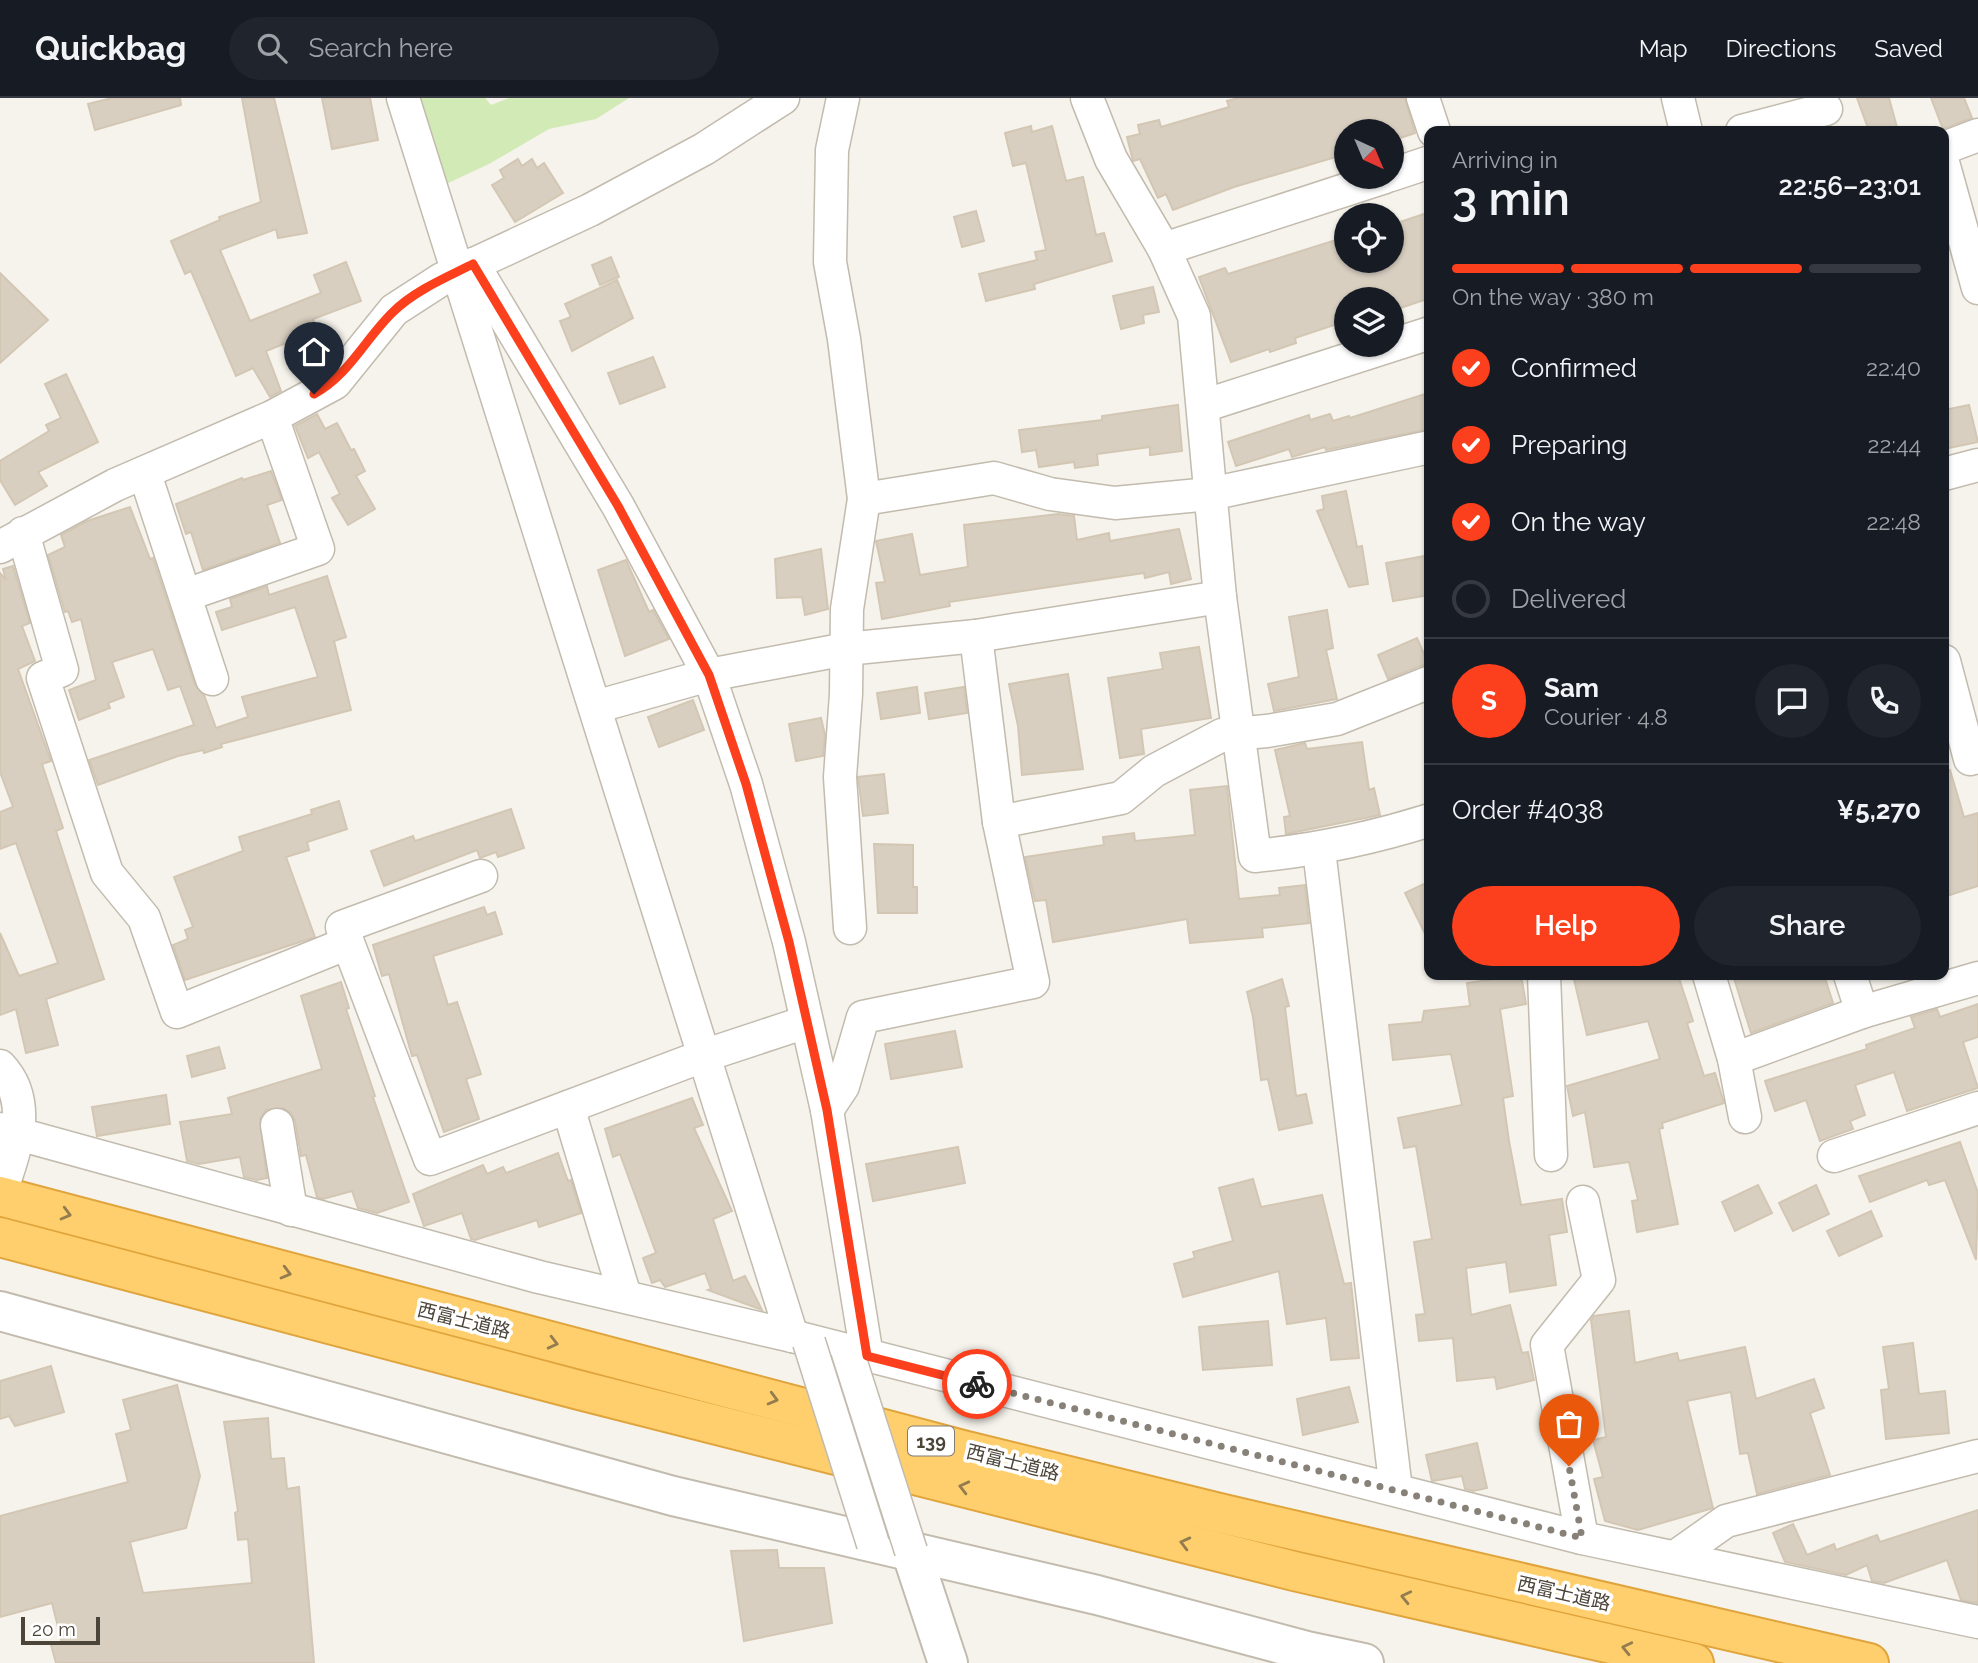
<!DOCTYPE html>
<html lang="en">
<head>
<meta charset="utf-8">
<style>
  :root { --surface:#171b24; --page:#20242c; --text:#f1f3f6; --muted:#9ea1a6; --line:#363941; --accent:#fc3f1d }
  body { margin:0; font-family:Raleway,"Noto Sans JP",sans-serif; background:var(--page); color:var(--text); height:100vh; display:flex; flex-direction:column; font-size:26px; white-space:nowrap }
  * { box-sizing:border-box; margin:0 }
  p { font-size:23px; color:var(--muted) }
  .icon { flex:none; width:38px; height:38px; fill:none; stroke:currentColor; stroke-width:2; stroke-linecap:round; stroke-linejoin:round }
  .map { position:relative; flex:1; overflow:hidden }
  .sheet { position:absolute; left:1424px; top:28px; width:525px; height:854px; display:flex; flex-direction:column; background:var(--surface); border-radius:14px; box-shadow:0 2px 5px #0004 }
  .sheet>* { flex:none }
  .needle { width:46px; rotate:136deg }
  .controls { position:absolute; left:1334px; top:21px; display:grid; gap:14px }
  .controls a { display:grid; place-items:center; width:70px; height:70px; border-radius:50%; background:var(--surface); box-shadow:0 2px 5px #0004; font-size:35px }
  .scale { position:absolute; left:21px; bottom:18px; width:79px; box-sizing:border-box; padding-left:7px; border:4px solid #4b4439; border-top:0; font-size:19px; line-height:24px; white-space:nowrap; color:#4b4439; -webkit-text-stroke:5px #fff; paint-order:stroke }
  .pin { position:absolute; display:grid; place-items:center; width:60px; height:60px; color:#fff; margin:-72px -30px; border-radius:50% 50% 50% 0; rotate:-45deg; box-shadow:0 0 7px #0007 }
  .pin .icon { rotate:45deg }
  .courier { position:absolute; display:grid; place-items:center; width:70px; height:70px; margin:-35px; border:5px solid #fc3f1d; border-radius:50%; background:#fff; color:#222; box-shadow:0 2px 9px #0007 }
  .overview em { font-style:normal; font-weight:600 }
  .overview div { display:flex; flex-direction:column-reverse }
  .overview { display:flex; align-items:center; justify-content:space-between; height:119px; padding:0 28px }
  h1 { font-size:46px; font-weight:600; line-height:52px }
  .bar { display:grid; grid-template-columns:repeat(4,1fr); gap:10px 7px; align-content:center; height:84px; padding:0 28px }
  .bar i { height:9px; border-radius:5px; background:var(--line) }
  .bar .on { background:var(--accent) }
  .bar p { grid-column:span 4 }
  .line { display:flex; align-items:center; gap:18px; padding:0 28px; border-top:2px solid var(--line) }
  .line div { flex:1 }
  .round { display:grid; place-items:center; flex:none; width:74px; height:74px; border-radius:37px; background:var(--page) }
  ol { padding:0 28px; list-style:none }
  li { display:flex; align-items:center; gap:21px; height:77px }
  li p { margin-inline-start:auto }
  li .icon { padding:7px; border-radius:50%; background:var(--accent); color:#fff; stroke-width:4 }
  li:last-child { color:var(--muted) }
  li i { width:38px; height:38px; border:4px solid var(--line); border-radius:50% }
  .button { display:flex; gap:14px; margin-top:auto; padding:14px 28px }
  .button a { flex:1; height:80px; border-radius:42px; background:var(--accent); color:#fff; font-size:28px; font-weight:600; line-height:80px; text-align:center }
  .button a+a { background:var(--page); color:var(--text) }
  header { display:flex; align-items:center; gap:42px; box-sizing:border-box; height:98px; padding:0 35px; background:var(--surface); border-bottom:2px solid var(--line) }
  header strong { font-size:33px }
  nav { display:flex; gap:38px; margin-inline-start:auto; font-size:24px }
  .search { width:490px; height:63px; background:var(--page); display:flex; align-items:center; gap:18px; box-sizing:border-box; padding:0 24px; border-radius:38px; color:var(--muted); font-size:26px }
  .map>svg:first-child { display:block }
  .green { fill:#d2eab5 }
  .building { fill:#d8cfc1; stroke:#d3c7b4; stroke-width:2 }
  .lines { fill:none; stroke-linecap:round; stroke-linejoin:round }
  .minor-casing { stroke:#c2bbae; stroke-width:35 }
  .tertiary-casing { stroke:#c2bbae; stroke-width:42 }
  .motorway-casing { stroke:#e0a43c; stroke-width:42 }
  .minor { stroke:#fff; stroke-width:32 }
  .tertiary { stroke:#fff; stroke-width:38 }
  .motorway { stroke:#ffcf6e; stroke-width:38 }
  .minor-bridge-casing { stroke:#c2bbae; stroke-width:35; stroke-linecap:butt }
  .minor-bridge { stroke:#fff; stroke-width:32 }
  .oneway { stroke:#937c4e }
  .done { stroke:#878178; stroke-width:7; stroke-dasharray:0 12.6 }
  .route { stroke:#fc3f1d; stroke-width:9 }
  .labels { text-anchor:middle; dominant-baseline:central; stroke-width:7; stroke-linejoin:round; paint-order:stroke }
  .shield { fill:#fff; stroke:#817c74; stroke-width:2 }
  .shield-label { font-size:18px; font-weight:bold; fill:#4b4439 }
  .street-label { font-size:19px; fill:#4b4439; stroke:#fff }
</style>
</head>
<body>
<header>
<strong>Quickbag</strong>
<div class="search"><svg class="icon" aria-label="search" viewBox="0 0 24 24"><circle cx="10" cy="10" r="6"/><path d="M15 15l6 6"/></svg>Search here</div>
<nav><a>Map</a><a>Directions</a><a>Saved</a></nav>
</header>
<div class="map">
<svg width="1978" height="1565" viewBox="0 0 1978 1565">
  <rect width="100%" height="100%" fill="#f6f3ec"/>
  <polygon class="green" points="406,0 485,0 491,7 509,0 629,0 596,21 549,31 489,66 444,87"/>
  <g class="building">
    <polygon points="112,0 180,0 181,7 95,32 88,6"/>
    <polygon points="242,0 274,0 307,135 278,140 276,131 220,152 250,223 321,195 314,177 346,164 361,203 313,221 317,233 266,253 281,293 270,299 253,270 236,278 191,173 185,176 171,143 220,122 219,119 261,104"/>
    <polygon points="322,0 370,0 378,42 332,51"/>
    <polygon points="1238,0 1405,0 1415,35 1391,43 1391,33 1346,33 1346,56 1234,89 1173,112 1166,96 1158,100 1140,61 1133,63 1127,39 1140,36 1138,27 1159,22 1161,29 1229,9 1227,3"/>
    <polygon points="1857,0 1889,0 1898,33 1869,33"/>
    <polygon points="1931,0 1964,0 1972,20 1943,31"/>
    <polygon points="1031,28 1032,34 1052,28 1066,83 1083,79 1096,137 1104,135 1112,163 1034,186 1035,191 986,203 979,176 1037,162 1035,154 1046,152 1026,65 1013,68 1005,35"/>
    <polygon points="518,61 522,68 532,61 537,70 544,65 563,95 515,124 492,87 504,80 500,72"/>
    <polygon points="976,113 984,143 962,149 954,119"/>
    <polygon points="1430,114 1430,200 1391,213 1391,201 1346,201 1346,223 1295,240 1296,245 1270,254 1269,251 1231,264 1199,179 1225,170 1228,176 1336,142 1342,163 1391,163 1391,127"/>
    <polygon points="611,159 619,179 600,187 592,167"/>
    <polygon points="0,175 48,222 0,265"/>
    <polygon points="617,182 633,220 572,253 560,223 571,219 565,206"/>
    <polygon points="1153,189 1159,214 1143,217 1144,225 1121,231 1113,198"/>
    <polygon points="653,259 665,289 620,306 608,275"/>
    <polygon points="66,276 98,344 38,374 47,388 15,407 0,382 0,363 49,333 46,327 61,320 45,286"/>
    <polygon points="1425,296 1430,310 1430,331 1326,352 1325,349 1292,359 1289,351 1236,368 1228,344 1309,317 1310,322 1330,316 1333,323 1349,318 1350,320"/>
    <polygon points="1178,307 1182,353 1150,357 1150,349 1097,356 1098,367 1075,370 1074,364 1039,369 1036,352 1022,354 1019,332 1102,322 1102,318"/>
    <polygon points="1969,307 1978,344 1944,351 1944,312"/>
    <polygon points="317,316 325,331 337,325 351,352 354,351 365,373 356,378 375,411 348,427 332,400 340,396 319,354 308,360 295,328"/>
    <polygon points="271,373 282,402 267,407 280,445 203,472 191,434 186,436 176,406 242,380 243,382"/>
    <polygon points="1346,393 1357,449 1362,448 1368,486 1349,489 1317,413 1324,411 1322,398"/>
    <polygon points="130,409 150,461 153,460 195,587 204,597 216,630 248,619 242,599 318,579 295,509 222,532 216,514 232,509 230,501 267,488 269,497 327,478 346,539 334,543 351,612 221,646 222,649 204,655 203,652 178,658 98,687 89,662 194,627 180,588 168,592 153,551 112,564 124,599 108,605 110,610 79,622 69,592 96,582 81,521 72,524 68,513 65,514 48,457 65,449 61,437 87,423"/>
    <polygon points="1058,416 1074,418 1077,442 1109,435 1110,443 1179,431 1191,481 1171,486 1169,474 1145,480 1144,475 949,504 950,508 882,521 876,485 885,484 876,443 912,436 920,477 968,469 964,427"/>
    <polygon points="821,451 828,511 805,517 802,499 777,500 775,461"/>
    <polygon points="1430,457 1430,497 1393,503 1386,465"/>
    <polygon points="626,462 649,514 653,512 669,541 625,558 598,472"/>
    <polygon points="13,468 30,525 22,528 35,563 18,571 51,663 42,666 63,730 56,733 104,881 46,901 58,947 26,955 16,911 0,917 0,835 19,878 58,865 16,745 0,751 0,714 13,709 0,674 0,475 6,482 3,471"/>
    <polygon points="1327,512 1333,550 1326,552 1337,601 1274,613 1268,586 1299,579 1289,519"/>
    <polygon points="1417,540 1428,565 1388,581 1378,557"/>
    <polygon points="1199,549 1211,620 1141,631 1144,656 1120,660 1108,580 1163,571 1160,555"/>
    <polygon points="1068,576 1083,671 1022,677 1018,628 1009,586"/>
    <polygon points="917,589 920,615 881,621 877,595"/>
    <polygon points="964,589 967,615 929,621 925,595"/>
    <polygon points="693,602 704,632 659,649 648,619"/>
    <polygon points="821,620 825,637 823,658 796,663 789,626"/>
    <polygon points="1362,644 1369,692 1374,690 1380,717 1286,736 1284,719 1290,718 1275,652 1305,645 1307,651"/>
    <polygon points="1950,672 1964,719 1978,715 1978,788 1944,799 1944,673"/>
    <polygon points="884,676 888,715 863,718 858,679"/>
    <polygon points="1227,688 1239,801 1280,797 1279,790 1305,787 1309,825 1262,830 1263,839 1190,845 1187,821 1053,844 1046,802 1035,803 1025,759 1104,747 1103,739 1134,735 1135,743 1195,737 1190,692"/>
    <polygon points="339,703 347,731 307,744 309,752 286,759 315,839 185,882 173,847 188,841 185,832 193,829 174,779 243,753 239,739 312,716 311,712"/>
    <polygon points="511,711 524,750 498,759 496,754 480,760 477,752 384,788 371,753 413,738 415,743"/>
    <polygon points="874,746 913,747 913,789 917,789 917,815 878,815"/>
    <polygon points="1430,783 1430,846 1405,795"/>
    <polygon points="484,809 487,817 495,814 502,836 433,858 448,907 457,904 481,976 466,981 479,1021 444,1034 417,957 412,958 389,876 382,878 373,847"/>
    <polygon points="1521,877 1526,906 1500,911 1513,998 1503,1000 1509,1043 1521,1107 1562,1101 1567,1134 1549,1137 1556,1187 1510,1194 1506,1164 1466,1170 1471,1217 1510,1207 1522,1255 1528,1254 1534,1282 1497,1291 1495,1279 1457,1283 1453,1240 1419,1243 1416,1217 1425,1216 1414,1144 1432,1141 1416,1048 1404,1050 1398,1020 1462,1007 1451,956 1393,962 1389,927 1422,924 1424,913 1470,908 1467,885"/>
    <polygon points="1573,877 1678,877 1693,923 1687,925 1704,978 1715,975 1724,1005 1662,1025 1663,1030 1659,1031 1678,1126 1637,1134 1632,1103 1638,1102 1629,1064 1594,1069 1585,1014 1573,1018 1567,988 1660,961 1648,923 1587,937"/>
    <polygon points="1733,877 1824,877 1833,905 1751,935"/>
    <polygon points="1282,881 1289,908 1285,909 1296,998 1306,996 1312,1025 1279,1032 1268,981 1261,982 1253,919 1247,894"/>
    <polygon points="341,884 349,910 346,911 375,998 373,999 409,1104 377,1115 358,1110 352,1093 323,1101 317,1099 306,1057 301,1058 295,1023 291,1015 283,1010 266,1012 260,1021 267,1080 257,1082 244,1079 240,1059 199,1066 187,1063 180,1024 232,1016 228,1000 322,971 301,898"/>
    <polygon points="1978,906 1978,939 1963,944 1978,990 1907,1013 1894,974 1855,987 1865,1017 1850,1023 1853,1031 1820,1043 1806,1002 1775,1013 1765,983 1867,951 1866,947 1915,930 1911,919 1937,911 1940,919"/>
    <polygon points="955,933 962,969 891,981 885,946"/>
    <polygon points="219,949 225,970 192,979 187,958"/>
    <polygon points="166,997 170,1026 97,1038 92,1009"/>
    <polygon points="692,1000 703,1027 694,1030 732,1113 713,1121 733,1183 745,1178 762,1212 708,1192 711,1191 705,1175 665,1189 660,1182 652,1185 643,1160 656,1155 620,1056 613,1059 605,1031"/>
    <polygon points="1960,1044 1978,1095 1976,1162 1945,1082 1929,1087 1927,1082 1870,1104 1859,1078"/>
    <polygon points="958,1049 965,1085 873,1103 866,1066"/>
    <polygon points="558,1055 568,1083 571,1082 581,1115 539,1129 537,1122 475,1142 471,1141 462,1115 424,1128 413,1096 483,1067 487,1076 503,1069 506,1075"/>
    <polygon points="1253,1081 1261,1109 1322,1097 1344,1186 1351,1185 1359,1260 1331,1262 1326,1220 1287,1226 1279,1173 1183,1199 1174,1166 1195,1160 1193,1154 1233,1143 1219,1090"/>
    <polygon points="1758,1087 1772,1115 1735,1133 1722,1104"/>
    <polygon points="1816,1087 1829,1116 1793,1133 1779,1105"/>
    <polygon points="1871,1113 1882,1138 1839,1158 1827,1133"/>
    <polygon points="1629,1213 1635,1265 1677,1255 1679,1263 1745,1249 1756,1301 1814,1281 1824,1310 1810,1315 1830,1377 1757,1396 1748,1355 1740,1356 1731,1294 1687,1303 1713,1410 1638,1432 1605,1423 1594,1381 1603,1379 1593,1342 1606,1339 1591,1222 1594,1218"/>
    <polygon points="1268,1223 1272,1267 1203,1272 1199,1229"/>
    <polygon points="1913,1245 1919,1296 1945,1293 1949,1335 1886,1341 1881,1292 1889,1291 1883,1249"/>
    <polygon points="51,1268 64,1314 15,1328 9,1318 0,1321 0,1283"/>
    <polygon points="177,1287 200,1378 186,1430 130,1444 143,1495 252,1485 248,1441 238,1442 235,1415 238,1413 224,1324 268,1320 271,1361 284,1360 287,1391 299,1389 314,1565 56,1565 51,1547 62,1545 52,1505 0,1519 0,1418 128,1384 116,1336 131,1332 123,1302"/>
    <polygon points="1349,1289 1358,1324 1303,1337 1297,1301"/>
    <polygon points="1477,1345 1487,1390 1473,1393 1465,1391 1462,1378 1432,1383 1426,1357"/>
    <polygon points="1978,1412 1978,1505 1961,1502 1947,1462 1884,1485 1872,1483 1867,1467 1846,1477 1785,1464 1773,1435 1793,1426 1807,1457 1834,1446 1836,1452 1877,1437 1880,1444"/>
    <polygon points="777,1452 779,1470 824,1470 832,1525 744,1543 731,1453"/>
  </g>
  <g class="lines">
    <defs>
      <g id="minor">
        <polyline points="403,0 792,1238"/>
        <polyline points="843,0 832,52 830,164 844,241 864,401 847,511 846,596 840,679 850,830"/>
        <path d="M1087,0l24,61 53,90 30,67 26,281 35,259c62,-6 115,-17 175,-36"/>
        <polyline points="1423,0 1434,33"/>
        <polyline points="1678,0 1686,33"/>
        <polyline points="1742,33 1826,11"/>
        <polyline points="1944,50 1978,37"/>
        <polyline points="1944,68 1978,190"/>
        <polyline points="1391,77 1430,64"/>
        <polyline points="1164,151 1385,79"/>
        <polyline points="473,166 618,408 709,577 746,686 789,844 827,1012 867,1258"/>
        <polyline points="1203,308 1430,235"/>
        <polyline points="145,376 212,581"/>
        <polyline points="1944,376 1978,367"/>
        <polyline points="864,401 994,380 1050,396 1115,405 1210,396 1430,349"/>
        <polyline points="23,435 62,572 43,580 107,775 144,820 177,914 348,845"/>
        <polyline points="0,449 115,387 272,319 335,285 394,212 442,181 590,112 704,51 783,0"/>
        <polyline points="186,497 318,451 272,319"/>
        <polyline points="976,538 999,724 1121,700 1154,673 1222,637 1267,633 1337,621 1430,584"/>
        <polyline points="1944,563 1970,661 1978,659"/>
        <polyline points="595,609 709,577 846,551 976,538 1220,499"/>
        <polyline points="1319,752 1396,1392"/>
        <polyline points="481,778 342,829 430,1061 703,958 806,924"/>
        <polyline points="1544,877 1551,1057"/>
        <polyline points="1709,877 1734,961 1745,1019"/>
        <polyline points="1850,877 1862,914"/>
        <polyline points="1734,961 1862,914 1978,880"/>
        <path d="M0,968c35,37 14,86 0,129"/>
        <polyline points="568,1009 625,1198"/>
        <polyline points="827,1012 843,988 863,919 1033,884 999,724"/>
        <polyline points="277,1027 291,1112"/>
        <polyline points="0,1031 539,1179 792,1238 1582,1440 1978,1524"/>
        <polyline points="1834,1058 1978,1010"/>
        <polyline points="1582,1440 1547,1247 1599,1182 1583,1104"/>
        <polyline points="1675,1459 1726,1423 1978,1358"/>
      </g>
      <g id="tertiary">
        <polyline points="0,1213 673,1398 1097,1497 1307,1553 1364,1565"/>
        <polyline points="911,1453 948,1565"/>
      </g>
      <g id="motorway">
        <polyline points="0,1098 963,1352 1219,1415 1869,1565"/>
        <polyline points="0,1139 579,1292 1294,1473 1694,1565"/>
      </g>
    </defs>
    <use href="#minor" class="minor-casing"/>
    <use href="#tertiary" class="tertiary-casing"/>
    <use href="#motorway" class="motorway-casing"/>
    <use href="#minor" class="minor"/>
    <use href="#tertiary" class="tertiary"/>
    <use href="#motorway" class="motorway"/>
    <defs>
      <g id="minor-bridge">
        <polyline points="809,1244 873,1446"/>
        <polyline points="847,1252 911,1453"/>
      </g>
    </defs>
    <use href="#minor-bridge" class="minor-bridge-casing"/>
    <use href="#minor-bridge" class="minor-bridge"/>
  </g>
  <defs><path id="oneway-chevron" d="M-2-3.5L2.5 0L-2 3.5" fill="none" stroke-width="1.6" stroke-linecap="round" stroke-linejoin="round" transform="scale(1.75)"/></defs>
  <g class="oneway">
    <use href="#oneway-chevron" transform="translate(66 1116) rotate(15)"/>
    <use href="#oneway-chevron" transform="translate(286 1175) rotate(15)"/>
    <use href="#oneway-chevron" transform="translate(553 1245) rotate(14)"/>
    <use href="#oneway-chevron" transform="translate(773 1301) rotate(15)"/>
    <use href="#oneway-chevron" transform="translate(964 1389) rotate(-166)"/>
    <use href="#oneway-chevron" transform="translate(1185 1445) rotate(-166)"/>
    <use href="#oneway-chevron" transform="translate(1406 1499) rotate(-167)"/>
    <use href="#oneway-chevron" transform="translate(1627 1550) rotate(-167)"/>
  </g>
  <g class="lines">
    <polyline class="done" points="977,1286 1582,1440 1569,1368"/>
    <path class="route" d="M314,296c35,-19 51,-55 79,-82 21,-21 54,-35 80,-48l145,242 91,169 37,109 43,158 38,168 40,246 110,28"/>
  </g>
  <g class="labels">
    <rect class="shield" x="908" y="1328.5" width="46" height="29" rx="5"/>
    <g class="shield-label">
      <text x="931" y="1343">139</text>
    </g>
    <g class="street-label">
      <text transform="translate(464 1222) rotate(14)">西富士道路</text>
      <text transform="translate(1013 1364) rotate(14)">西富士道路</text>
      <text transform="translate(1564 1495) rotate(13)">西富士道路</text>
    </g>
  </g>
</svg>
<div class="controls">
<a><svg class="needle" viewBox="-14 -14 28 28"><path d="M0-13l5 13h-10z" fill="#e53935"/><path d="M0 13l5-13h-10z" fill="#9ea1a6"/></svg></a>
<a><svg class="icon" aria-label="locate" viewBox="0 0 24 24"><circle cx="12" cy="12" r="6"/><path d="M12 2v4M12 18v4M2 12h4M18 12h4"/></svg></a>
<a><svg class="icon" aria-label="layers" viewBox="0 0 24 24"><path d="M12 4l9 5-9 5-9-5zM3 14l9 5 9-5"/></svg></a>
</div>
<div class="scale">20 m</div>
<div class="pin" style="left:1569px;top:1368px;background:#ea580c"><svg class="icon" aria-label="bag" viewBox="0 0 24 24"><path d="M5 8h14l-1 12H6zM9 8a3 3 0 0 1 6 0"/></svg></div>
<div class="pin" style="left:314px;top:296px;background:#1f2937"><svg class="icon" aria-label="home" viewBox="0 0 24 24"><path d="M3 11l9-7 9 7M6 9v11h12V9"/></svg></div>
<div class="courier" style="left:977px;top:1286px"><svg class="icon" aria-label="bike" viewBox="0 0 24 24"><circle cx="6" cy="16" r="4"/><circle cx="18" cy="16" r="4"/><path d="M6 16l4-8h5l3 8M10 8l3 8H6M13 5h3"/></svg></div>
<section class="sheet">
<div class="overview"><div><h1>3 min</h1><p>Arriving in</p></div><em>22:56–23:01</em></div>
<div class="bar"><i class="on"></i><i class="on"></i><i class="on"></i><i></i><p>On the way · 380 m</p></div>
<ol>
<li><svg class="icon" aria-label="check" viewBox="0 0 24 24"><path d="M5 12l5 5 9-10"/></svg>Confirmed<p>22:40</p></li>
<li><svg class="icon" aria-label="check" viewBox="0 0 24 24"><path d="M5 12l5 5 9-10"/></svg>Preparing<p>22:44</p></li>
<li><svg class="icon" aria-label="check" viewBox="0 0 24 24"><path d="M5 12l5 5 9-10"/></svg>On the way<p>22:48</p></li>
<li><i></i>Delivered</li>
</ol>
<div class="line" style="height:126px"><b class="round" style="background:var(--accent);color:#fff">S</b><div><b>Sam</b><p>Courier · 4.8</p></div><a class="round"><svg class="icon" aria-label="chat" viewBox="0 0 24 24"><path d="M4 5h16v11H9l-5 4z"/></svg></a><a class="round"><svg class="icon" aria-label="phone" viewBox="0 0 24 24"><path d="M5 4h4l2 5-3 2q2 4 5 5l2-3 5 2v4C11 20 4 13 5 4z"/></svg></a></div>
<div class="line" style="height:91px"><div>Order #4038</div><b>¥5,270</b></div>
<div class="button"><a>Help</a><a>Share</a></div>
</section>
</div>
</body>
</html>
